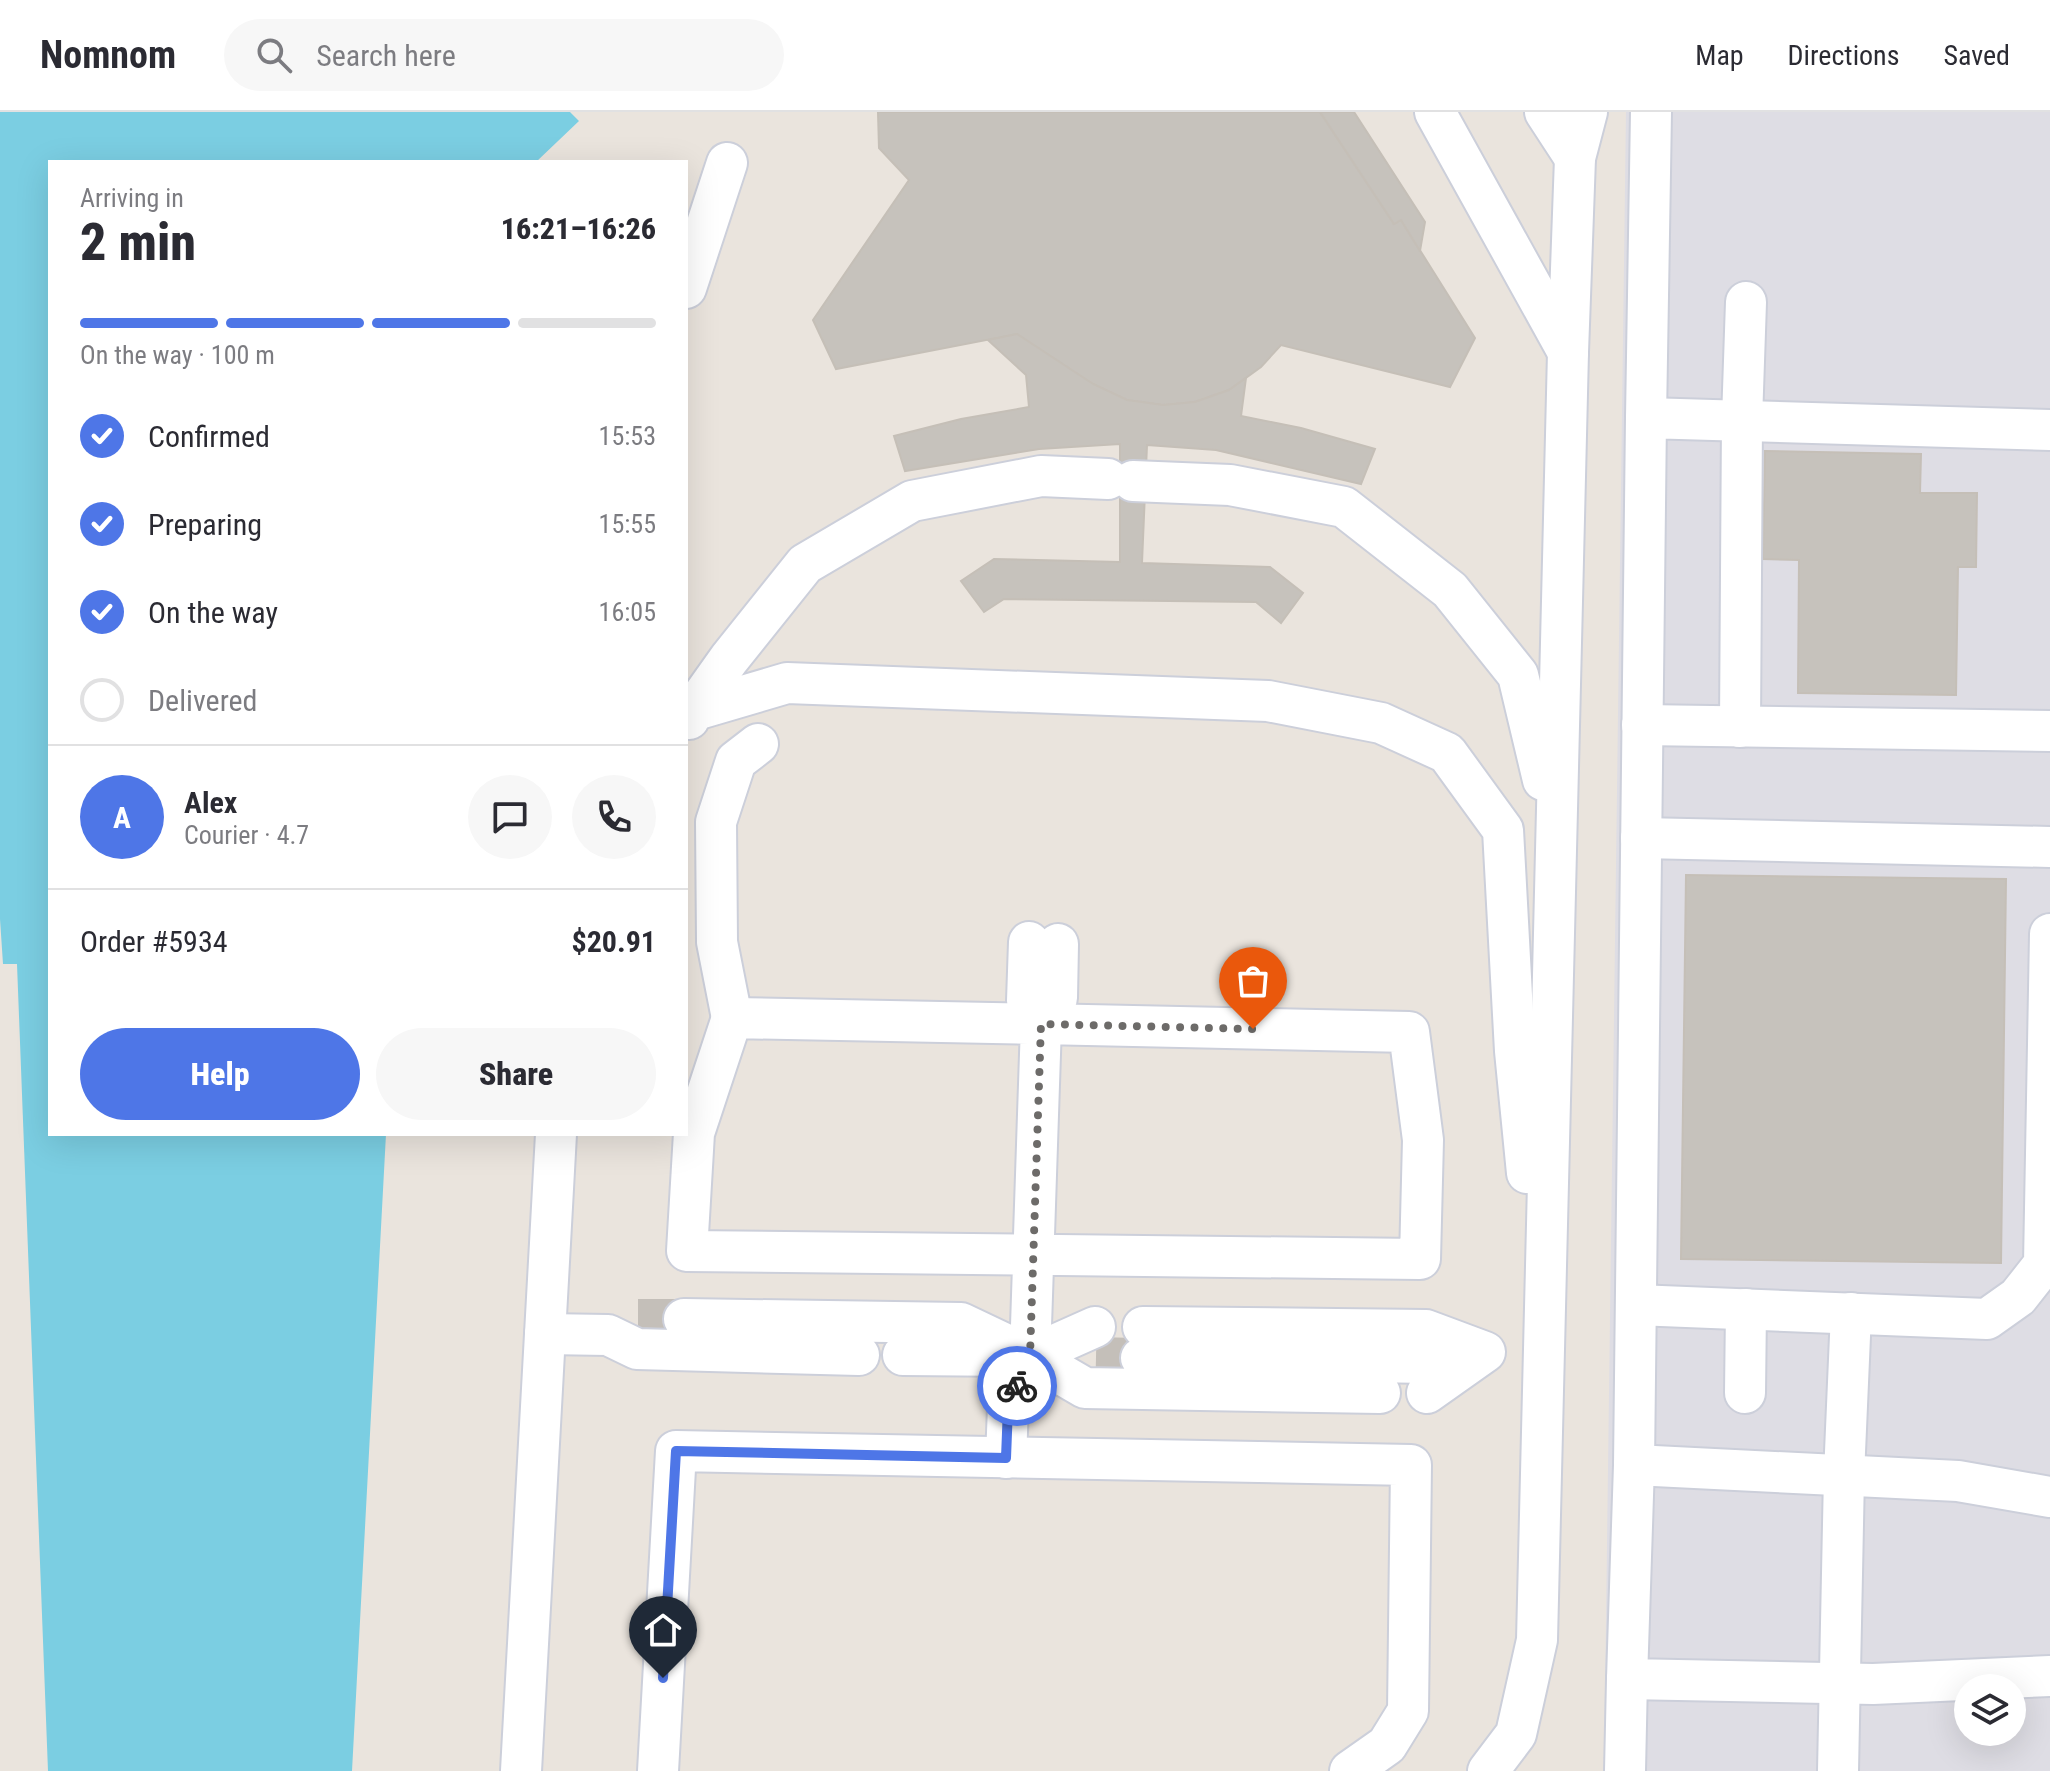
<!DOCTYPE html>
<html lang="en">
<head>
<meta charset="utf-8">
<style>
  :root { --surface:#fff; --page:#f7f7f7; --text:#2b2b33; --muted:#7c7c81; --line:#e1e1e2; --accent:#4e76e7 }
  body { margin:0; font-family:"Roboto Condensed",sans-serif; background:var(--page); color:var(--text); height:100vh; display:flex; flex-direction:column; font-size:30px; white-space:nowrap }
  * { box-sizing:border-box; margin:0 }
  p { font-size:26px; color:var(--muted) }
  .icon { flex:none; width:44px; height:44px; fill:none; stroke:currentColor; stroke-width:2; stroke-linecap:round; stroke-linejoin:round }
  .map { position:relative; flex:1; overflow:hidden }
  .drawer { position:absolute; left:48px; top:48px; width:640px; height:976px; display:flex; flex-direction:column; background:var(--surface); border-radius:0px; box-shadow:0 8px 32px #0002 }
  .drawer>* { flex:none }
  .fabs { position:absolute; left:1954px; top:1562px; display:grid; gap:16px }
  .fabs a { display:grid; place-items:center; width:72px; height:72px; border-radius:50%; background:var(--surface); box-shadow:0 8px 32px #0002; font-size:40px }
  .pin { position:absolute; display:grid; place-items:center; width:68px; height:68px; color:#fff; margin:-82px -34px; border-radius:50% 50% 50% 0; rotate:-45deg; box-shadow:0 0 8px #0007 }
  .pin .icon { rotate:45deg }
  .courier { position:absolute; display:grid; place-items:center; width:80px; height:80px; margin:-40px; border:6px solid #4e76e7; border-radius:50%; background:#fff; color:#222; box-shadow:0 2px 10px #0007 }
  .headline em { font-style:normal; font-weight:800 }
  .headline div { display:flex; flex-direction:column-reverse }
  .headline { display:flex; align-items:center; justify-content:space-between; height:136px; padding:0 32px }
  h1 { font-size:52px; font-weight:800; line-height:60px }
  .bar { display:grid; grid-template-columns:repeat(4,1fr); gap:12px 8px; align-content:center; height:96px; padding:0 32px }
  .bar i { height:10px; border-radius:6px; background:var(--line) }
  .bar .selected { background:var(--accent) }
  .bar p { grid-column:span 4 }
  .line { display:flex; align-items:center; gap:20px; padding:0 32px; border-top:2px solid var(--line) }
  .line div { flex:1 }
  .round { display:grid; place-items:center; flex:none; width:84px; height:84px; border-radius:42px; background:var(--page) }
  ol { padding:0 32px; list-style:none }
  li { display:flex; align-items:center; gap:24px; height:88px }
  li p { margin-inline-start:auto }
  li .icon { padding:8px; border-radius:50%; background:var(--accent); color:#fff; stroke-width:4 }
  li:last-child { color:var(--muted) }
  li i { width:44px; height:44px; border:4px solid var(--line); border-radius:50% }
  .primary-button { display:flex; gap:16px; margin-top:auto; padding:16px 32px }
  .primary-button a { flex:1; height:92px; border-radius:48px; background:var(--accent); color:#fff; font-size:32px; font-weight:800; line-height:92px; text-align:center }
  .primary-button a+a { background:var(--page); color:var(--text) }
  header { display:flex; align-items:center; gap:48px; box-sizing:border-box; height:112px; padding:0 40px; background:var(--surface); border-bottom:2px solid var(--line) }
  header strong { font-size:38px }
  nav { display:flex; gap:44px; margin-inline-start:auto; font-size:28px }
  .search { width:560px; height:72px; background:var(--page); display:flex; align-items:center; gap:20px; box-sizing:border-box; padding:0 28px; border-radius:44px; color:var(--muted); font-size:30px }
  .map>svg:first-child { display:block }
  .industrial { fill:#dedde4; fill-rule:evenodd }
  .water { fill:#7bcee2 }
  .building { fill:#c6c2bc; stroke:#c5bfb7; stroke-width:2 }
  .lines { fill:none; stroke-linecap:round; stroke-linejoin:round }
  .minor-tunnel { stroke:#c4bfb9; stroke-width:40; stroke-dasharray:40 20; stroke-linecap:butt }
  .minor-casing { stroke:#cccfda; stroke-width:44 }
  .minor { stroke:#fff; stroke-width:40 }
  .done { stroke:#6d6b69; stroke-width:8; stroke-dasharray:0 14.4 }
  .route { stroke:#4e76e7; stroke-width:10 }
</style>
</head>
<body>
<header>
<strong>Nomnom</strong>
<div class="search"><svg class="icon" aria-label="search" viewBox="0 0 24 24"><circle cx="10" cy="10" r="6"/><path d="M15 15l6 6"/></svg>Search here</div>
<nav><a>Map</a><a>Directions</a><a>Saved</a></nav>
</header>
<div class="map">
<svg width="2050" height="1659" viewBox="0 0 2050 1659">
  <rect width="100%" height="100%" fill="#eae4dd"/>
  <path class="industrial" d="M1626,0h424v1659h-446zM1968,1576h44v44h-44z"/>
  <polygon class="water" points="0,0 570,0 579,9 536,50 50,50 50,1022 386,1022 352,1659 48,1659 17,852 3,852 0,807"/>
  <g class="building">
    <polygon points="878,0 1320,0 1394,112 1401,108 1475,226 1450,275 1281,233 1261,255 1229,278 1195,290 1163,293 1127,288 1093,272 1017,222 836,257 813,208 909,68 879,36"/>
    <polygon points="1320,0 1354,0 1425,110 1420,139 1401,108 1394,112"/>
    <polygon points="1017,222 1093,272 1127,288 1163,293 1195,290 1229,278 1246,266 1241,304 1301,316 1375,337 1361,372 1216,338 1147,333 1142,451 1270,455 1303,481 1281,511 1256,490 1004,487 984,500 961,469 994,447 1120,450 1120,332 1039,337 905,359 894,324 961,307 1029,295 1026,263 988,228"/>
    <polygon points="1765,339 1921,342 1920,381 1977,381 1976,455 1958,455 1956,583 1798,581 1799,448 1763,447"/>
    <polygon points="1686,763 2006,767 2001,1151 1681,1147"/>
  </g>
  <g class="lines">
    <g class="minor-tunnel">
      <polyline points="638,1207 684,1207"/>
      <polyline points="1096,1245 1141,1246"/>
    </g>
    <defs>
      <g id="minor">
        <polyline points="1435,0 1568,240"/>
        <polyline points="1545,0 1575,46"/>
        <polyline points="686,176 727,51"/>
        <polyline points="1646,306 1651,0"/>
        <polyline points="2050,318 1646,306 1634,1353 1627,1567 1873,1572 2050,1564"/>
        <polyline points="1133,369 1230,373 1344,395 1450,478 1518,563 1543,668"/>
        <polyline points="692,599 787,571 1268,589 1381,611 1447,641 1503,718 1515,939 1527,1061"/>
        <polyline points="689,607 692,599 729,547 805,452 912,389 1041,364 1108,367"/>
        <polyline points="1642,613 2050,619"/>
        <polyline points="1740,615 1742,308 1746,190"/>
        <polyline points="1641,726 2050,735"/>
        <polyline points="1029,830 1027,889 1041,912"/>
        <polyline points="732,906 717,830 716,710 736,649 758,632"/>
        <polyline points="1041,912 1057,886 1058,832"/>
        <polyline points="1636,1193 1987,1207 2018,1185 2044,1152 2050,822"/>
        <polyline points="684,1207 961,1211 1030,1244 903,1243"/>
        <polyline points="1095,1215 1030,1244 1085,1276 1380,1281"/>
        <polyline points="1143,1215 1426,1218 1485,1240 1427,1281"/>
        <polyline points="545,1222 608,1223 637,1237 859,1243"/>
        <polyline points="1141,1246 1427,1251 1460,1232"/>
        <polyline points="1745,1281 1746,1197"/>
        <polyline points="1006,1346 1008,1295 1030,1244 1041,912 732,906 694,1021 687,1139 1420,1147 1423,1028 1409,920 1041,912"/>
        <polyline points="1634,1353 1958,1369 2050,1385"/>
        <polyline points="521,1659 556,1022"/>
        <polyline points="658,1659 676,1339 1411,1353 1408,1599 1387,1633 1350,1659"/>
        <polyline points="1488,1659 1516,1622 1537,1528 1568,240 1575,46 1587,0"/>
        <polyline points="1625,1659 1627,1567"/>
        <polyline points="1838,1659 1844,1363 1851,1201"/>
      </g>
    </defs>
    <use href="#minor" class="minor-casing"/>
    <use href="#minor" class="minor"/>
  </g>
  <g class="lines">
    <polyline class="done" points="1017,1274 1030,1244 1041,912 1253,917"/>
    <polyline class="route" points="663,1566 676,1339 1006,1346 1008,1295 1017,1274"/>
  </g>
</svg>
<div class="fabs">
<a><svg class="icon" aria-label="layers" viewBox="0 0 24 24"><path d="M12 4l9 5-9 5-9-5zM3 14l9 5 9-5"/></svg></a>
</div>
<div class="pin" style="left:1253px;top:917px;background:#ea580c"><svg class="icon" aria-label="bag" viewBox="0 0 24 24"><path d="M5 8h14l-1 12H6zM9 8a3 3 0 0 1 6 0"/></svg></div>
<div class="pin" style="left:663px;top:1566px;background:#1f2937"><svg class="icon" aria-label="home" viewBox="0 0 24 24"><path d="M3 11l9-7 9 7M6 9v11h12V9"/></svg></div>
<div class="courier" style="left:1017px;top:1274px"><svg class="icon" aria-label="bike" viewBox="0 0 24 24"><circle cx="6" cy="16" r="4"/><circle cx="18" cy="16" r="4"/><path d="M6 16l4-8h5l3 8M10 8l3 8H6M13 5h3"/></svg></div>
<section class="drawer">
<div class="headline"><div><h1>2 min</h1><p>Arriving in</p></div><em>16:21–16:26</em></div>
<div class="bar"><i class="selected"></i><i class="selected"></i><i class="selected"></i><i></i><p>On the way · 100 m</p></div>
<ol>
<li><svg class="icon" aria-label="check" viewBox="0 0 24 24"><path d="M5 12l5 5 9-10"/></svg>Confirmed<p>15:53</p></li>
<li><svg class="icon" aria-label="check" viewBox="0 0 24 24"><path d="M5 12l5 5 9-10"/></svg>Preparing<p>15:55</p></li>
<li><svg class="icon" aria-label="check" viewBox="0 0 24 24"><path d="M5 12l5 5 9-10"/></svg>On the way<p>16:05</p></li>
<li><i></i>Delivered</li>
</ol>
<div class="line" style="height:144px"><b class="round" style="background:var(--accent);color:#fff">A</b><div><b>Alex</b><p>Courier · 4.7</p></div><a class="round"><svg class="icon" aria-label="chat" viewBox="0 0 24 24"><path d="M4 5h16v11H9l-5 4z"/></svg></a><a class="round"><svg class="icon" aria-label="phone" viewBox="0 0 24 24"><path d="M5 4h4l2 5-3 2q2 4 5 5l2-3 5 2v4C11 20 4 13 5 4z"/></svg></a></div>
<div class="line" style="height:104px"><div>Order #5934</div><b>$20.91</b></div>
<div class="primary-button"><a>Help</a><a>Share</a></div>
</section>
</div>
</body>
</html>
